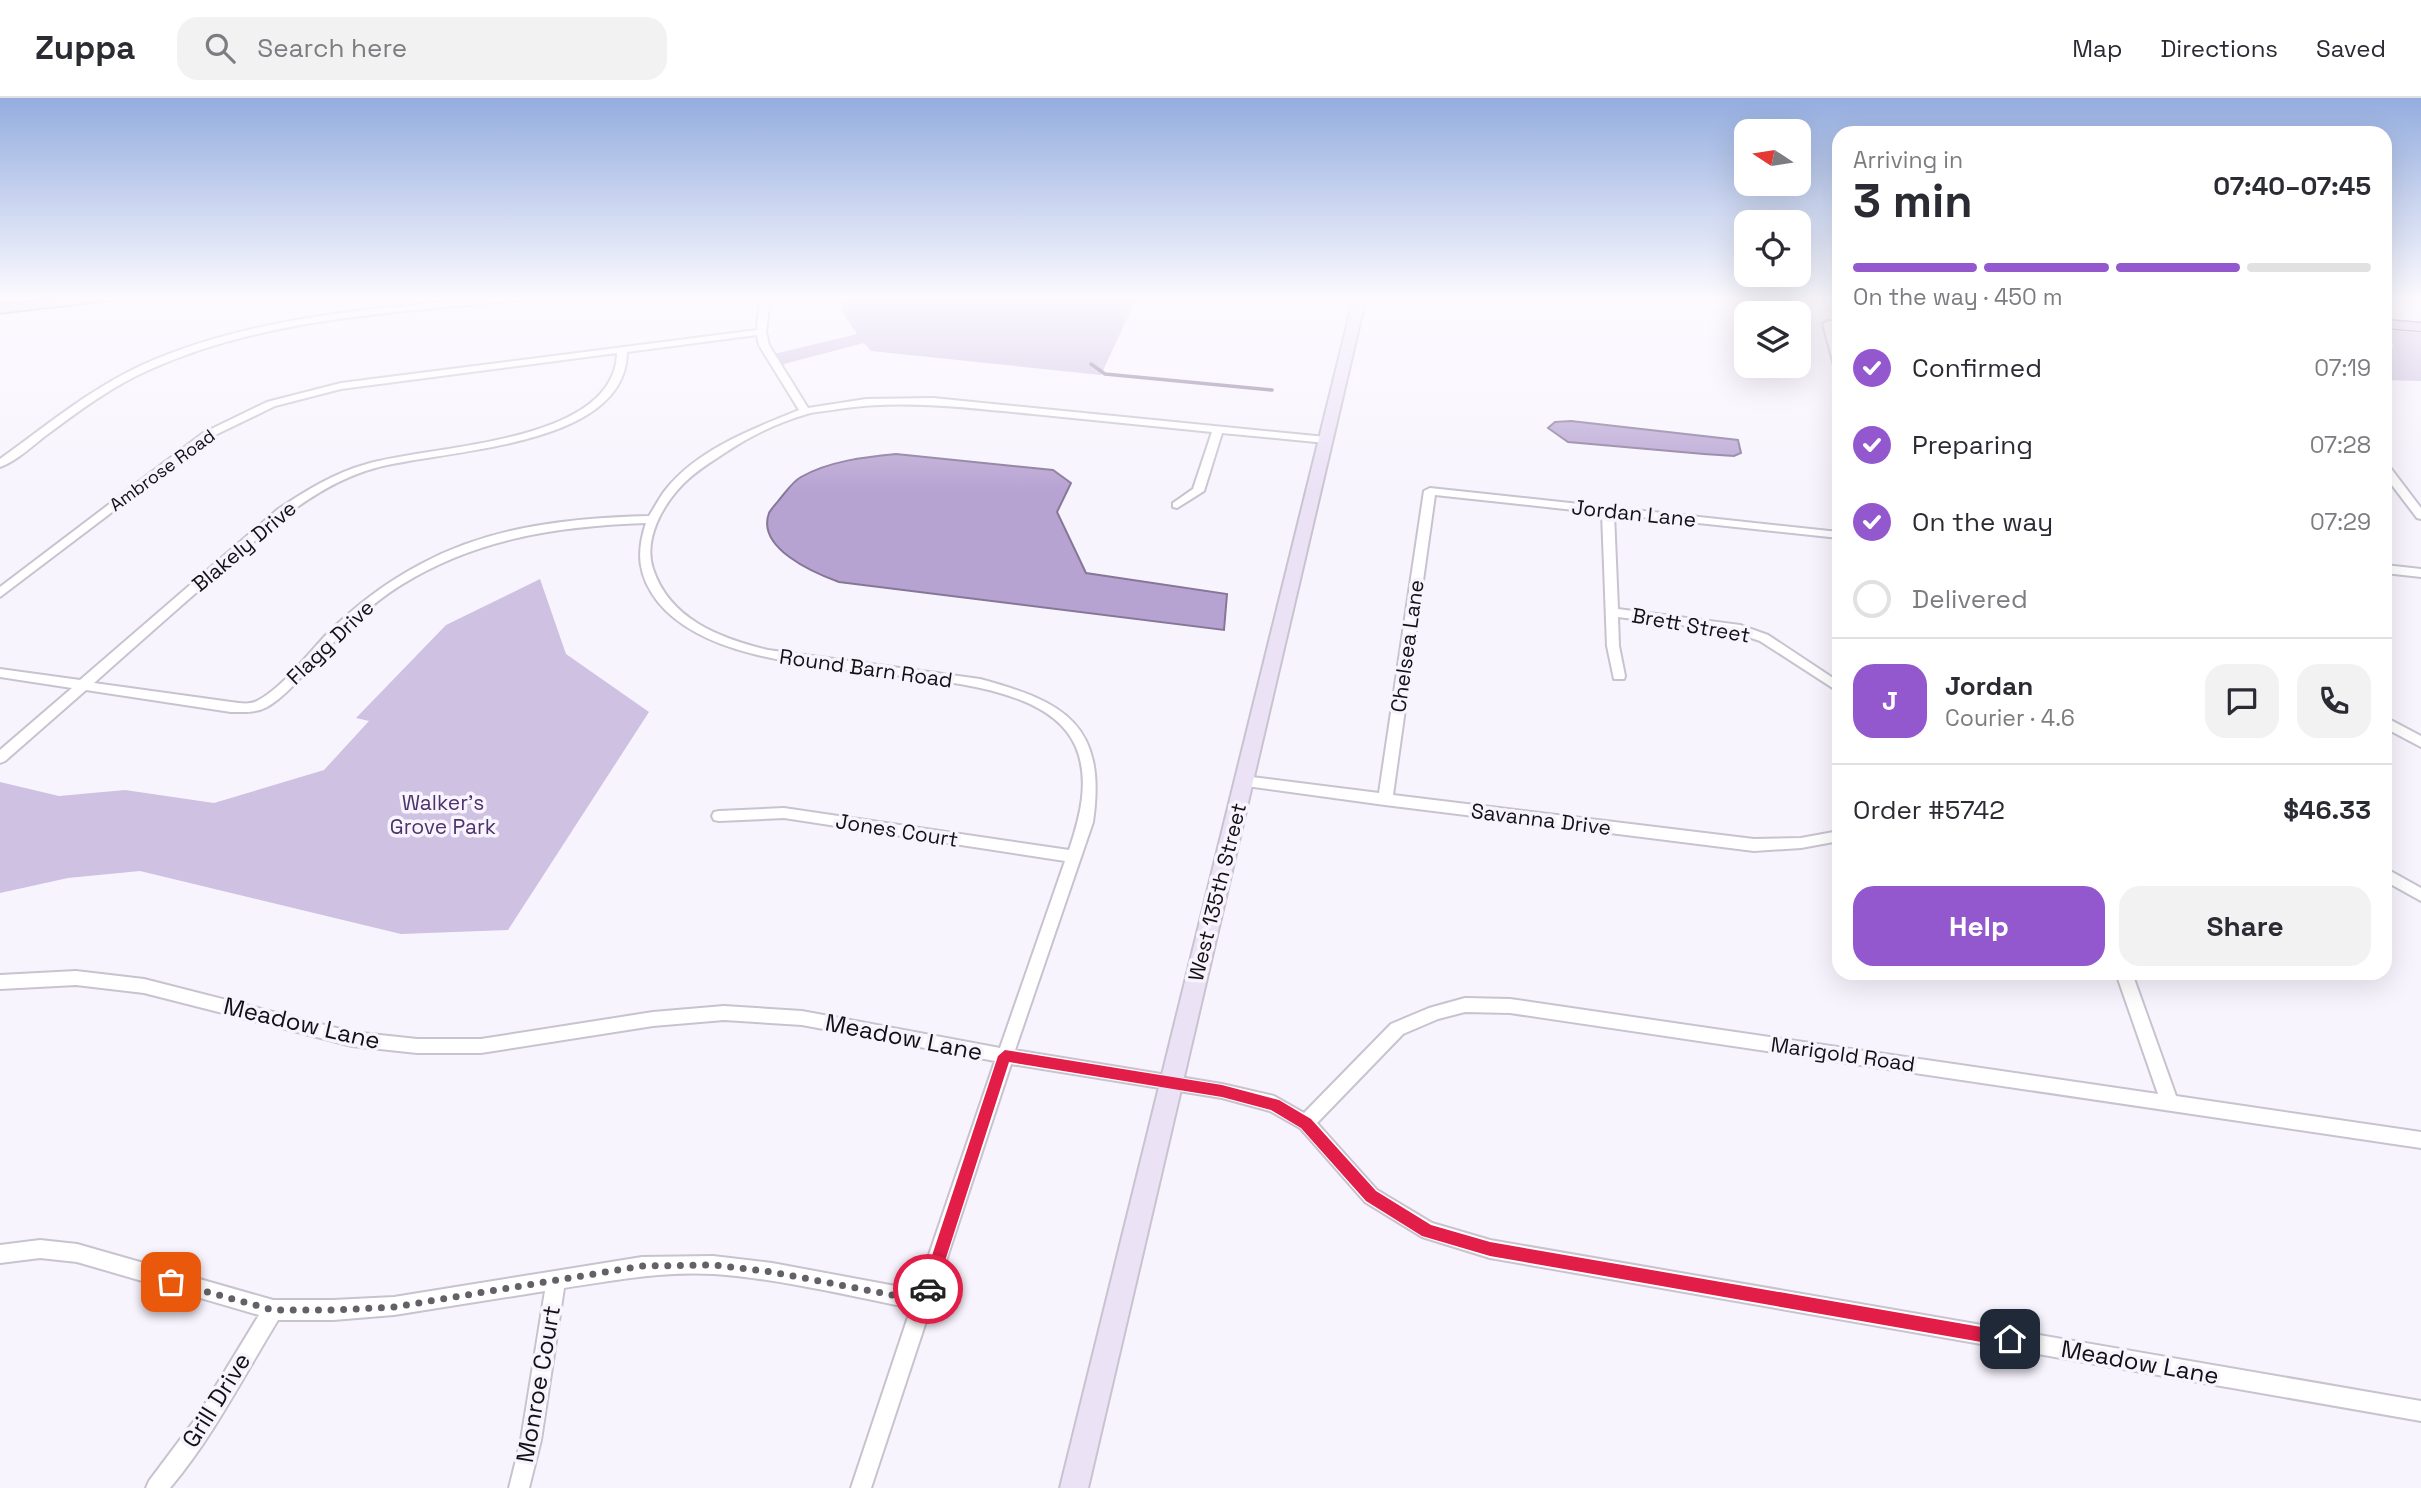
<!DOCTYPE html>
<html lang="en">
<head>
<meta charset="utf-8">
<style>
  :root { --surface:#fff; --page:#f2f2f3; --text:#2b2b33; --muted:#7c7c81; --line:#e1e1e2; --accent:#9357ce }
  body { margin:0; font-family:"Space Grotesk",sans-serif; background:var(--page); color:var(--text); height:100vh; display:flex; flex-direction:column; font-size:26px; white-space:nowrap }
  * { box-sizing:border-box; margin:0 }
  p { font-size:23px; color:var(--muted) }
  .icon { flex:none; width:38px; height:38px; fill:none; stroke:currentColor; stroke-width:2; stroke-linecap:round; stroke-linejoin:round }
  .map { position:relative; flex:1; overflow:hidden }
  .details { position:absolute; left:1832px; top:28px; width:560px; height:854px; display:flex; flex-direction:column; background:var(--surface); border-radius:21px; box-shadow:0 7px 28px #0002 }
  .details>* { flex:none }
  .needle { width:46px; rotate:282deg }
  .controls { position:absolute; left:1734px; top:21px; display:grid; gap:14px }
  .controls a { display:grid; place-items:center; width:77px; height:77px; border-radius:14px; background:var(--surface); box-shadow:0 7px 28px #0002; font-size:35px }
  .pin { position:absolute; display:grid; place-items:center; width:60px; height:60px; color:#fff; margin:-30px; border-radius:14px; box-shadow:0 4px 10px #0006 }
  .courier { position:absolute; display:grid; place-items:center; width:70px; height:70px; margin:-35px; border:5px solid #e11d48; border-radius:50%; background:#fff; color:#222; box-shadow:0 2px 9px #0007 }
  .summary em { font-style:normal; font-weight:600 }
  .summary div { display:flex; flex-direction:column-reverse }
  .summary { display:flex; align-items:center; justify-content:space-between; height:119px; padding:0 21px }
  h1 { font-size:46px; font-weight:600; line-height:52px }
  .bar { display:grid; grid-template-columns:repeat(4,1fr); gap:10px 7px; align-content:center; height:84px; padding:0 21px }
  .bar i { height:9px; border-radius:5px; background:var(--line) }
  .bar .selected { background:var(--accent) }
  .bar p { grid-column:span 4 }
  .line { display:flex; align-items:center; gap:18px; padding:0 21px; border-top:2px solid var(--line) }
  .line div { flex:1 }
  .round { display:grid; place-items:center; flex:none; width:74px; height:74px; border-radius:21px; background:var(--page) }
  ol { padding:0 21px; list-style:none }
  li { display:flex; align-items:center; gap:21px; height:77px }
  li p { margin-inline-start:auto }
  li .icon { padding:7px; border-radius:50%; background:var(--accent); color:#fff; stroke-width:4 }
  li:last-child { color:var(--muted) }
  li i { width:38px; height:38px; border:4px solid var(--line); border-radius:50% }
  .action { display:flex; gap:14px; margin-top:auto; padding:14px 21px }
  .action a { flex:1; height:80px; border-radius:21px; background:var(--accent); color:#fff; font-size:28px; font-weight:600; line-height:80px; text-align:center }
  .action a+a { background:var(--page); color:var(--text) }
  header { display:flex; align-items:center; gap:42px; box-sizing:border-box; height:98px; padding:0 35px; background:var(--surface); border-bottom:2px solid var(--line) }
  header strong { font-size:33px }
  nav { display:flex; gap:38px; margin-inline-start:auto; font-size:24px }
  .search { width:490px; height:63px; background:var(--page); display:flex; align-items:center; gap:18px; box-sizing:border-box; padding:0 24px; border-radius:21px; color:var(--muted); font-size:26px }
  .map>svg:first-child { display:block }
  .green { fill:#cfc1e2 }
  .water { fill:#b7a3d2; stroke:#867799; stroke-width:2 }
  .lines { fill:none; stroke-linecap:round; stroke-linejoin:round }
  .stream { stroke:#867799; stroke-width:3.5 }
  .street-casing { stroke:#c8c3cf; stroke-width:4 }
  .secondary-casing { stroke:#c8c3cf; stroke-width:4 }
  .primary-casing { stroke:#826e9a; stroke-width:3 }
  .street { fill:#fff; fill-rule:evenodd }
  .secondary { fill:#ebe2f6; fill-rule:evenodd }
  .primary { fill:#d7c6ee; fill-rule:evenodd }
  .route { fill:#e11d48 }
  .done { stroke:#636067; stroke-width:7; stroke-dasharray:0 12.6 }
  .labels { text-anchor:middle; dominant-baseline:central; stroke-width:7; stroke-linejoin:round; paint-order:stroke }
  .far-street-label { font-size:18px; fill:#131115; stroke:#f8f4fe }
  .street-label { font-size:21px; fill:#131115; stroke:#f8f4fe }
  .park-label { font-size:21px; fill:#4e326c; stroke:#f8f4fe }
  .near-street-label { font-size:24px; fill:#131115; stroke:#f8f4fe }
</style>
</head>
<body>
<header>
<strong>Zuppa</strong>
<div class="search"><svg class="icon" aria-label="search" viewBox="0 0 24 24"><circle cx="10" cy="10" r="6"/><path d="M15 15l6 6"/></svg>Search here</div>
<nav><a>Map</a><a>Directions</a><a>Saved</a></nav>
</header>
<div class="map">
<svg width="2421" height="1390" viewBox="0 0 2421 1390">
  <rect width="100%" height="100%" fill="#f8f4fe"/>
  <g class="green">
    <polygon points="842,199 1137,199 1101,277 871,253 864,245 780,267 774,256 857,236 841,212"/>
    <polygon points="2385,232 2421,235 2421,283 2385,282 2385,251 2394,248 2385,238"/>
    <polygon points="540,481 566,556 649,614 508,832 401,836 140,773 68,780 0,795 0,684 59,698 125,692 214,705 324,672 369,623 356,620 446,527"/>
  </g>
  <g class="water">
    <polygon points="1571,323 1738,342 1741,355 1734,358 1704,356 1568,344 1548,330 1555,324"/>
    <path d="M896,356l157,16 18,13 -14,29 29,61 141,21 -3,36 -385,-48c-25,-9 -83,-34 -70,-69 2,-4 7,-9 10,-13 7,-8 13,-18 22,-23 28,-16 64,-20 95,-23z"/>
  </g>
  <g class="lines">
    <polyline class="stream" points="1091,266 1105,276 1272,292"/>
    <defs>
      <g id="street">
        <path d="M496,199h29l-5,3c-124,13 -253,17 -369,69 -37,16 -71,41 -103,65 -15,11 -31,27 -48,33v-8c46,-33 90,-70 142,-94 111,-50 235,-56 354,-68z"/>
        <path d="M760,199h10l-4,35 3,13 39,63 58,-9 67,-1 393,39 5,3 -5,3 -104,-10 -18,58 -27,17 -4,-1v-4l20,-14 19,-57c-59,-6 -119,-12 -179,-18 -65,-6 -129,-15 -195,-5 -10,2 -21,2 -31,5 -28,8 -57,22 -81,38 -15,10 -30,19 -42,31 -21,21 -41,56 -31,86 17,51 67,69 115,81l212,29c85,23 127,46 113,143l-78,228 207,34 52,12 30,17 87,-89 38,-16 36,-10 45,1 648,95 -42,-121h16l44,123 245,36v16l-911,-135 -45,-1 -27,7 -35,15 -86,89 60,67 55,33 58,17 931,161v20l-931,-163 -68,-21 -57,-35 -65,-74 -30,-17 -48,-13 -211,-34 -140,424h-20l60,-180c-65,-13 -130,-29 -197,-34 -50,-3 -100,6 -150,14l-23,152 -12,48h-20l12,-48 24,-149 -151,24 -61,5h-55c-35,57 -65,117 -108,168h-24l3,-7 48,-64 62,-102 -182,-53 -37,-4 -40,5v-18l40,-5 37,4 196,56h60l61,-3 248,-40 71,-1 59,7 145,27 78,-229 -193,-36 -78,-5 -71,6 -172,27h-64l-65,-7 -208,-53 -68,-8 -76,4v-14l76,-4 68,8 208,53 65,7h64l172,-27 71,-6 78,5 198,37 65,-187 -281,-43 -65,3 -5,-1 -2,-4 2,-4 5,-1 65,-3 285,42c11,-33 21,-69 7,-103 -46,-107 -332,-40 -418,-145 -20,-26 -22,-49 -12,-79 -87,3 -170,15 -245,62 -36,22 -65,55 -94,86 -12,12 -24,27 -40,36 -11,6 -23,5 -36,5l-145,-22 -81,71 -5,2v-13l72,-62 -72,-11v-8l80,11 197,-170c28,-19 57,-37 90,-46 63,-19 248,-19 250,-111l-276,36 -66,17 -64,31 -211,160v-10l203,-154 64,-31 74,-19 416,-53zM757,237l2,10 40,65c-46,19 -99,38 -132,78 -7,8 -12,19 -18,28 -78,2 -158,10 -228,48 -36,19 -66,42 -94,70 -20,21 -45,54 -70,67 -8,4 -17,2 -26,1l-137,-19c40,-36 80,-71 120,-106 49,-43 97,-91 161,-109 67,-19 251,-19 252,-116z"/>
        <polygon points="1828,223 1839,224 1839,230 1834,229 1839,250 1839,270 1834,267 1823,226"/>
        <polygon points="2385,367 2389,368 2421,410 2421,421 2417,420 2385,378"/>
        <polygon points="1430,390 1839,434 1839,440 1614,416 1618,511 1740,527 1768,537 1839,584 1839,594 1760,543 1734,534 1618,519 1619,548 1625,578 1624,581 1614,581 1607,548 1602,415 1435,397 1393,697 1754,741 1801,740 1839,733 1839,743 1801,750 1754,753 1385,707 1239,687 1237,683 1244,678 1379,695 1424,393"/>
        <polygon points="2385,467 2421,471 2421,479 2385,475"/>
        <polygon points="2385,619 2421,638 2421,649 2385,630"/>
        <polygon points="2385,770 2421,790 2421,803 2385,783"/>
      </g>
      <polygon id="secondary" points="1354,199 1366,199 1088,1390 1060,1390"/>
      <g id="primary">
        <polygon points="72,199 113,199 106,203 0,215 0,207"/>
        <polygon points="2385,222 2421,225 2421,233 2385,230"/>
      </g>
    </defs>
    <use href="#street" class="street-casing"/>
    <use href="#secondary" class="secondary-casing"/>
    <use href="#primary" class="primary-casing"/>
    <use href="#street" class="street"/>
    <use href="#secondary" class="secondary"/>
    <use href="#primary" class="primary"/>
  </g>
  <linearGradient id="sky" x2="0" y2="1"><stop stop-color="#94addf"/><stop offset="0.51" stop-color="#fcfaff"/><stop offset="1" stop-color="#fcfaff" stop-opacity="0"/></linearGradient>
  <rect width="2421" height="393" fill="url(#sky)"/>
  <polygon class="route" points="1005,952 1222,987 1279,1002 1311,1021 1376,1093 1431,1127 1490,1144 2010,1234 2016,1236 2018,1241 2016,1247 2010,1249 1490,1158 1422,1138 1366,1103 1301,1030 1271,1012 1222,999 1009,964 936,1191 934,1196 928,1198 923,1196 921,1191 998,958"/>
  <g class="lines">
    <polyline class="done" points="171,1184 273,1212 334,1212 394,1209 642,1168 713,1167 772,1174 924,1203 928,1191"/>
  </g>
  <g class="labels">
    <g class="far-street-label">
      <text transform="translate(162 372) rotate(-36)">Ambrose Road</text>
    </g>
    <g class="street-label">
      <text transform="translate(1634 415) rotate(6)">Jordan Lane</text>
      <text transform="translate(244 448) rotate(-40)">Blakely Drive</text>
      <text transform="translate(1691 527) rotate(10)">Brett Street</text>
      <text transform="translate(330 544) rotate(-44)">Flagg Drive</text>
      <text transform="translate(1407 548) rotate(-82)">Chelsea Lane</text>
      <text transform="translate(866 570) rotate(8)">Round Barn Road</text>
      <text transform="translate(1541 721) rotate(7)">Savanna Drive</text>
      <text transform="translate(897 732) rotate(9)">Jones Court</text>
      <text transform="translate(1217 794) rotate(-76)">West 135th Street</text>
      <text transform="translate(1843 956) rotate(8)">Marigold Road</text>
    </g>
    <g class="park-label">
      <text x="443" y="704">Walker's<tspan x="443" dy="24">Grove Park</tspan></text>
    </g>
    <g class="near-street-label">
      <text transform="translate(302 925) rotate(13)">Meadow Lane</text>
      <text transform="translate(904 939) rotate(11)">Meadow Lane</text>
      <text transform="translate(2140 1264) rotate(10)">Meadow Lane</text>
      <text transform="translate(538 1286) rotate(-80)">Monroe Court</text>
      <text transform="translate(216 1302) rotate(-58)">Grill Drive</text>
    </g>
  </g>
</svg>
<div class="controls">
<a><svg class="needle" viewBox="-14 -14 28 28"><path d="M0-13l5 13h-10z" fill="#e53935"/><path d="M0 13l5-13h-10z" fill="#7c7c81"/></svg></a>
<a><svg class="icon" aria-label="locate" viewBox="0 0 24 24"><circle cx="12" cy="12" r="6"/><path d="M12 2v4M12 18v4M2 12h4M18 12h4"/></svg></a>
<a><svg class="icon" aria-label="layers" viewBox="0 0 24 24"><path d="M12 4l9 5-9 5-9-5zM3 14l9 5 9-5"/></svg></a>
</div>
<div class="pin" style="left:171px;top:1184px;background:#ea580c"><svg class="icon" aria-label="bag" viewBox="0 0 24 24"><path d="M5 8h14l-1 12H6zM9 8a3 3 0 0 1 6 0"/></svg></div>
<div class="pin" style="left:2010px;top:1241px;background:#1f2937"><svg class="icon" aria-label="home" viewBox="0 0 24 24"><path d="M3 11l9-7 9 7M6 9v11h12V9"/></svg></div>
<div class="courier" style="left:928px;top:1191px"><svg class="icon" aria-label="car" viewBox="0 0 24 24"><path d="M5 17H2v-5l4-1 3-4h7l3 4 3 1v5h-3M9 17h6M6 11h13"/><circle cx="7" cy="17" r="2"/><circle cx="17" cy="17" r="2"/></svg></div>
<section class="details">
<div class="summary"><div><h1>3 min</h1><p>Arriving in</p></div><em>07:40–07:45</em></div>
<div class="bar"><i class="selected"></i><i class="selected"></i><i class="selected"></i><i></i><p>On the way · 450 m</p></div>
<ol>
<li><svg class="icon" aria-label="check" viewBox="0 0 24 24"><path d="M5 12l5 5 9-10"/></svg>Confirmed<p>07:19</p></li>
<li><svg class="icon" aria-label="check" viewBox="0 0 24 24"><path d="M5 12l5 5 9-10"/></svg>Preparing<p>07:28</p></li>
<li><svg class="icon" aria-label="check" viewBox="0 0 24 24"><path d="M5 12l5 5 9-10"/></svg>On the way<p>07:29</p></li>
<li><i></i>Delivered</li>
</ol>
<div class="line" style="height:126px"><b class="round" style="background:var(--accent);color:#fff">J</b><div><b>Jordan</b><p>Courier · 4.6</p></div><a class="round"><svg class="icon" aria-label="chat" viewBox="0 0 24 24"><path d="M4 5h16v11H9l-5 4z"/></svg></a><a class="round"><svg class="icon" aria-label="phone" viewBox="0 0 24 24"><path d="M5 4h4l2 5-3 2q2 4 5 5l2-3 5 2v4C11 20 4 13 5 4z"/></svg></a></div>
<div class="line" style="height:91px"><div>Order #5742</div><b>$46.33</b></div>
<div class="action"><a>Help</a><a>Share</a></div>
</section>
</div>
</body>
</html>
